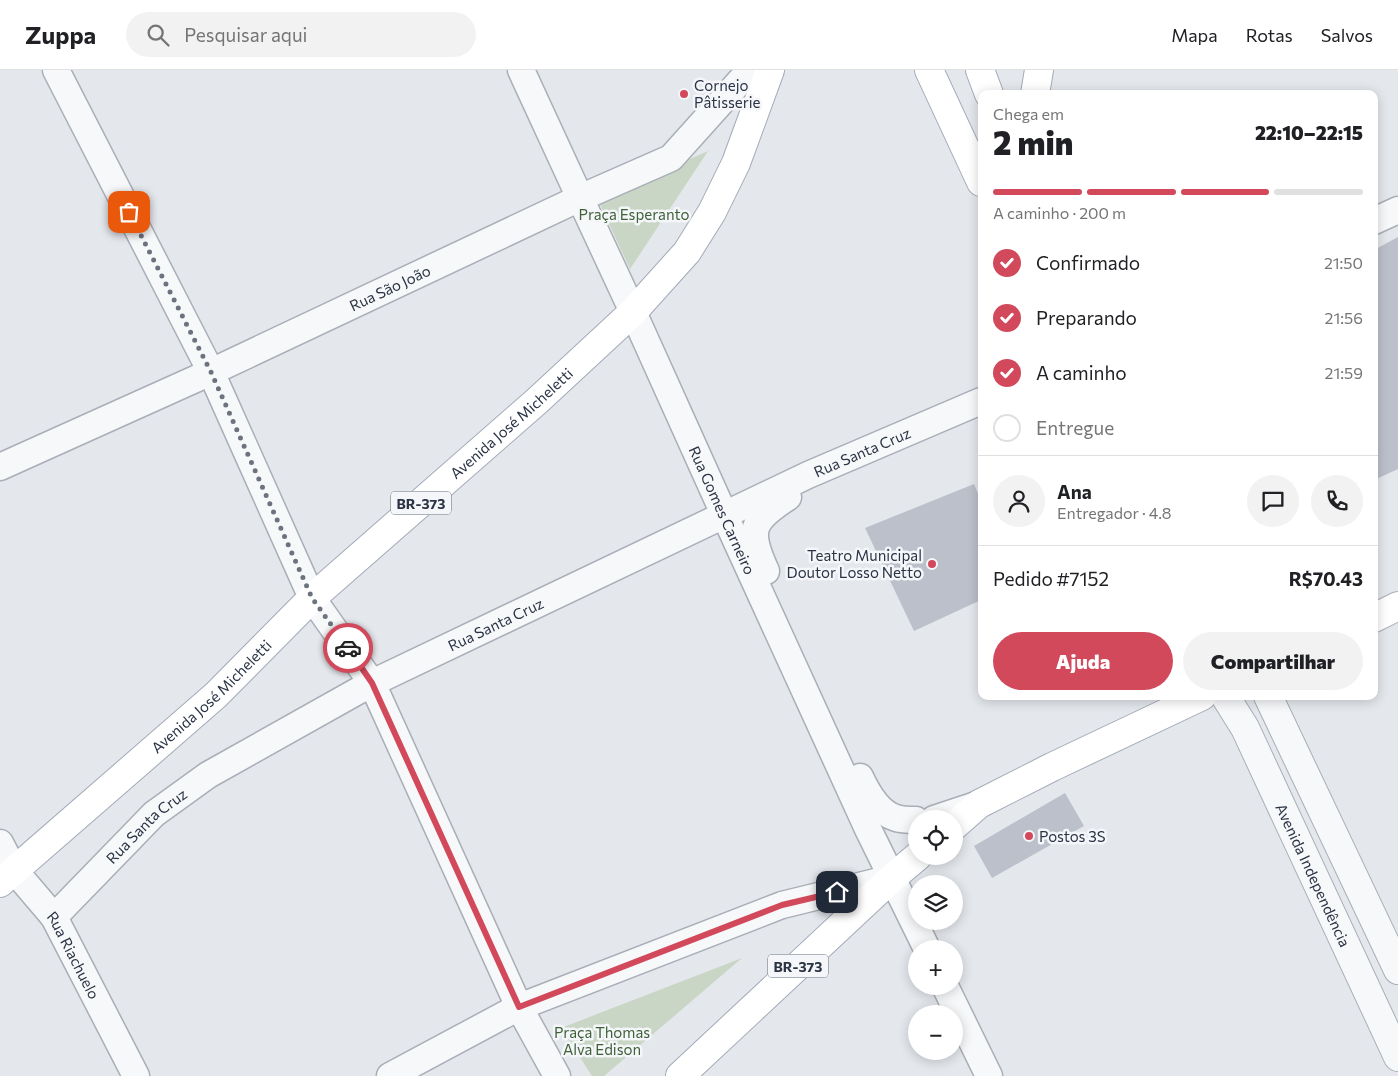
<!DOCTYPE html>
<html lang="pt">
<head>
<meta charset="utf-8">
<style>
  :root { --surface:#fff; --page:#f2f2f2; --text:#202124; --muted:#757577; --line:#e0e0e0; --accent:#d1495b }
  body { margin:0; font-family:Commissioner,sans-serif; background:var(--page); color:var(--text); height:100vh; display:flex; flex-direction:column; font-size:19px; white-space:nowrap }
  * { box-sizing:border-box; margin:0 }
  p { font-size:16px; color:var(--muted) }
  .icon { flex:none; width:28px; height:28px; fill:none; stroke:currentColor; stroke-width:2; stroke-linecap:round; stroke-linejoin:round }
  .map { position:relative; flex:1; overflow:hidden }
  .side { position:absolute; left:978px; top:20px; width:400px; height:610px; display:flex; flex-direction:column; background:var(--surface); border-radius:10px; box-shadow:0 2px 12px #0003 }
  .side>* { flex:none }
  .buttons { position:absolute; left:908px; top:740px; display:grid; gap:10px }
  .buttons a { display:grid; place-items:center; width:55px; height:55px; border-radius:50%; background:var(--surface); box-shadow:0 2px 12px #0003; font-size:25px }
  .pin { position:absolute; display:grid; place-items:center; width:42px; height:42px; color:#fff; margin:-21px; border-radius:10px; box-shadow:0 2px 8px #0006 }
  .courier { position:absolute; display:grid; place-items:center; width:50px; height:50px; margin:-25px; border:4px solid #d1495b; border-radius:50%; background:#fff; color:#222; box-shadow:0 1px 6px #0007 }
  .overview em { font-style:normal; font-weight:800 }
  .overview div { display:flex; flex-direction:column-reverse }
  .overview { display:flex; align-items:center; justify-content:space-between; height:85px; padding:0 15px }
  h1 { font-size:32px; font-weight:800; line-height:38px }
  .bar { display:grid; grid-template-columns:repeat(4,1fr); gap:8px 5px; align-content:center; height:60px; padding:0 15px }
  .bar i { height:6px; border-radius:4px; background:var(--line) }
  .bar .current { background:var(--accent) }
  .bar p { grid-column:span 4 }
  .line { display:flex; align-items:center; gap:12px; padding:0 15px; border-top:1px solid var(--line) }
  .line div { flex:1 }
  .round { display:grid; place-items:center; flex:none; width:52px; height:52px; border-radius:26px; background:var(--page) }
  ol { padding:0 15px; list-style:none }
  li { display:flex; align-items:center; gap:15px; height:55px }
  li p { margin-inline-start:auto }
  li .icon { padding:5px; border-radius:50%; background:var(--accent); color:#fff; stroke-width:4 }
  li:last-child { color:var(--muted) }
  li i { width:28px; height:28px; border:2px solid var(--line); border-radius:50% }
  .cta { display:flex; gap:10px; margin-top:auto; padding:10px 15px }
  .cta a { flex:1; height:58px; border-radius:30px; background:var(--accent); color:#fff; font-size:20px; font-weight:800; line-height:58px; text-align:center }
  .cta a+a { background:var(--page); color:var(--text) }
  header { display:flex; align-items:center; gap:30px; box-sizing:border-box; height:70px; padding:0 25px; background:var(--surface); border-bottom:1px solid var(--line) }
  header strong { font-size:24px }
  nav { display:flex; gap:28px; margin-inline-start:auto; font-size:18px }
  .search { width:350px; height:45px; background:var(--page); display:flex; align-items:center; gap:12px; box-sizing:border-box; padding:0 18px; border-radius:28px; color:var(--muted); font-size:19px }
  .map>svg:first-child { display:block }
  .green { fill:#c9d6c5 }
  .building { fill:#bbc0ca }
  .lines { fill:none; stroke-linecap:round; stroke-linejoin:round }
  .minor-casing { stroke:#a9aeb7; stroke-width:29 }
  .tertiary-casing { stroke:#a9aeb7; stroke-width:30 }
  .secondary-casing { stroke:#a9aeb7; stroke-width:30 }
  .primary-casing { stroke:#a3abb8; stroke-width:30 }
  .minor { stroke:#f7f8fa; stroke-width:26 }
  .tertiary { stroke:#f7f8fa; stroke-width:28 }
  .secondary { stroke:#fff; stroke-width:28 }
  .primary { stroke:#fff; stroke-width:28 }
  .done { stroke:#6c737f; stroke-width:5; stroke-dasharray:0 9 }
  .route { stroke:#d1495b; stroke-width:6 }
  .poi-dot { fill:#d1495b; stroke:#f4f6f9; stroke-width:2 }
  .labels { text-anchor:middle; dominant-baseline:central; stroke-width:5; stroke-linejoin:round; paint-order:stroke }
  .shield { fill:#f4f6f9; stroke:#676e7b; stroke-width:1 }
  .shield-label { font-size:14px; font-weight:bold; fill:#2b3445 }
  .poi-label { font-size:15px; fill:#2b3445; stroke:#f4f6f9; text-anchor:start }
  .park-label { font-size:15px; fill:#3f6138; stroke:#f4f6f9 }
  .street-label { font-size:15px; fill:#2b3445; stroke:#f4f6f9 }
</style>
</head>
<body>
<header>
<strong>Zuppa</strong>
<div class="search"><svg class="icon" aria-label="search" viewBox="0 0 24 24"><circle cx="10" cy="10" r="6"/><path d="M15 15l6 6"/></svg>Pesquisar aqui</div>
<nav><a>Mapa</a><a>Rotas</a><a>Salvos</a></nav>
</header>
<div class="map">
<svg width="1398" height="1006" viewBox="0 0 1398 1006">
  <rect width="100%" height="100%" fill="#e4e7ec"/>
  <g class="green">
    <polygon points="708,81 630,199 598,130"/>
    <polygon points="742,888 604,1006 592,1006 561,958"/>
  </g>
  <g class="building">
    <polygon points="1398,167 1398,399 1374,410 1374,180"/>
    <polygon points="974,414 981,431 981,530 914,561 865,458"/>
    <polygon points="1065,723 1084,756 992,808 974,776"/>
  </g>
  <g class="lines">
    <defs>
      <g id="minor">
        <polyline points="56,0 211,302 312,528 372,613 519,937 557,1006"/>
        <path id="s1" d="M521,0l59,128 53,114 91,202 144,315 59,120"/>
        <polyline points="1374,151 1398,140"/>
        <path id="s2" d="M0,397l211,-95 369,-174 91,-40 79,-88"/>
        <path d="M766,501c-19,-41 -15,-50 22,-74"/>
        <path d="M860,707c7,15 18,36 36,41 6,2 14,2 20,2"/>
        <polyline points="934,749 979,734"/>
        <path id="s3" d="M0,773l14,27 40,47 82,159"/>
        <path id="s4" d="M54,847l100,-103 54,-39 164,-92 436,-208 173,-74"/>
        <polyline points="945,916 989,1006"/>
        <polyline points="390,1006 519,937 782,835 892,808"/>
      </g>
      <g id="tertiary">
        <path id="s5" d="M1225,626l20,32 153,329"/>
        <polyline points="1268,626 1398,900"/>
      </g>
      <polyline id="secondary" points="1374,548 1398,536"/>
      <g id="primary">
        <polyline points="929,0 981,112"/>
        <polyline points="980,0 989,24"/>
        <polyline points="1035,24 1039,0"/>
        <polyline points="954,756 979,734 1052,697 1202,626"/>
        <path id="s6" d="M0,813l216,-188 96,-97 225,-197 96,-89 54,-60 25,-40 24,-49 34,-93"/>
        <polyline points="680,1006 892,808 918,786"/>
      </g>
    </defs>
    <use href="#minor" class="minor-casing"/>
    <use href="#tertiary" class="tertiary-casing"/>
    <use href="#secondary" class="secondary-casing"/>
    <use href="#primary" class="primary-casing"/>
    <use href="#minor" class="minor"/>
    <use href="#tertiary" class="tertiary"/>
    <use href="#secondary" class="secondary"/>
    <use href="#primary" class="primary"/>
  </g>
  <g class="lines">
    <polyline class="done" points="129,142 211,302 312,528 348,578"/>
    <polyline class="route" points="348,578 372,613 519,937 782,835 837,822"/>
  </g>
  <g class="poi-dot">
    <circle cx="684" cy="24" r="5"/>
    <circle cx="932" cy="494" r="5"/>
    <circle cx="1029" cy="766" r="5"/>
  </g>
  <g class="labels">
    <g class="shield">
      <rect x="391" y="421.5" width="60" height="23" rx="4"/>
      <rect x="768" y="884.5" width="60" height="23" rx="4"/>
    </g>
    <g class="shield-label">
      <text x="421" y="433">BR-373</text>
      <text x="798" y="896">BR-373</text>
    </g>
    <g class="poi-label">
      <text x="694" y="15">Cornejo<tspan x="694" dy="17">Pâtisserie</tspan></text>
      <text x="922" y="485" text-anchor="end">Teatro Municipal<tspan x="922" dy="17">Doutor Losso Netto</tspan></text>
      <text x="1039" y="766">Postos 3S</text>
    </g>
    <g class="park-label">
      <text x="634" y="144">Praça Esperanto</text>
      <text x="602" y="962">Praça Thomas<tspan x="602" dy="17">Alva Edison</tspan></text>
    </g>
    <g class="street-label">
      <text stroke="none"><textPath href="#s2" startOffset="429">Rua São João</textPath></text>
      <text stroke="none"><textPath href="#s6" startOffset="688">Avenida José Micheletti</textPath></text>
      <text stroke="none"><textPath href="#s4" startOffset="940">Rua Santa Cruz</textPath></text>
      <text stroke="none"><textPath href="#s1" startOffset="484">Rua Gomes Carneiro</textPath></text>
      <text stroke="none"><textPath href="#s4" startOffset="535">Rua Santa Cruz</textPath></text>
      <text stroke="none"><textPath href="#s6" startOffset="282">Avenida José Micheletti</textPath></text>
      <text stroke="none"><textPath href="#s4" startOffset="130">Rua Santa Cruz</textPath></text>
      <text stroke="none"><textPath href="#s5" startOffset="200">Avenida Independência</textPath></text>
      <text stroke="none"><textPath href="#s3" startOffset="135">Rua Riachuelo</textPath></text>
    </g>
  </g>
</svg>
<div class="buttons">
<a><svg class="icon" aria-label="locate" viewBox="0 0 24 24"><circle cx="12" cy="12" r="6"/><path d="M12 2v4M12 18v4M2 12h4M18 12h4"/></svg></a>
<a><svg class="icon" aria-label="layers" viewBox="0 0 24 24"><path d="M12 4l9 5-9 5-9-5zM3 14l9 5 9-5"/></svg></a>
<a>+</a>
<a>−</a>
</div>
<div class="pin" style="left:129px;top:142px;background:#ea580c"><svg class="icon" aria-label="bag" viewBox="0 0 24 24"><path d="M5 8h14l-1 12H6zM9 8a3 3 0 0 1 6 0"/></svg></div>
<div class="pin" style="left:837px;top:822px;background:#1f2937"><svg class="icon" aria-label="home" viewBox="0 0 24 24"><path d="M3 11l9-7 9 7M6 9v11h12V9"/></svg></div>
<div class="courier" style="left:348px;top:578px"><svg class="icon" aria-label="car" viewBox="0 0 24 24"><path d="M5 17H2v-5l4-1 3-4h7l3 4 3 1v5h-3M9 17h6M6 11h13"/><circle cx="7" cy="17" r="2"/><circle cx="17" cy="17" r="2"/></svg></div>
<section class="side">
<div class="overview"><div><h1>2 min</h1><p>Chega em</p></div><em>22:10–22:15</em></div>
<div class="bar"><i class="current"></i><i class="current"></i><i class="current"></i><i></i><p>A caminho · 200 m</p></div>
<ol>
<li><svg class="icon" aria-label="check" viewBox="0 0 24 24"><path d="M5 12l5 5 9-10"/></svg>Confirmado<p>21:50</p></li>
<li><svg class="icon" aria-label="check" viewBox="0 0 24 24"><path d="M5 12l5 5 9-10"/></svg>Preparando<p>21:56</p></li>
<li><svg class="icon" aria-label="check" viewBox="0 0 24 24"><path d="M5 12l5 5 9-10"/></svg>A caminho<p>21:59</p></li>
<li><i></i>Entregue</li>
</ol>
<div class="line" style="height:90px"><a class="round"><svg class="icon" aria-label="person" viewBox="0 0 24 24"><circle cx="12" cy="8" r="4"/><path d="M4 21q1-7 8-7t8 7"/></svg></a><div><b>Ana</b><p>Entregador · 4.8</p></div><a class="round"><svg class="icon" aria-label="chat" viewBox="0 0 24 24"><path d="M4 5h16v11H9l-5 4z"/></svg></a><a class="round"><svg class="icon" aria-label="phone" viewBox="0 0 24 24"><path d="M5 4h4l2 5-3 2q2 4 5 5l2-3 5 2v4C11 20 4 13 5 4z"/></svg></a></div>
<div class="line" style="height:65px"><div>Pedido #7152</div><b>R$70.43</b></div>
<div class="cta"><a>Ajuda</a><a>Compartilhar</a></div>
</section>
</div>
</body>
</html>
